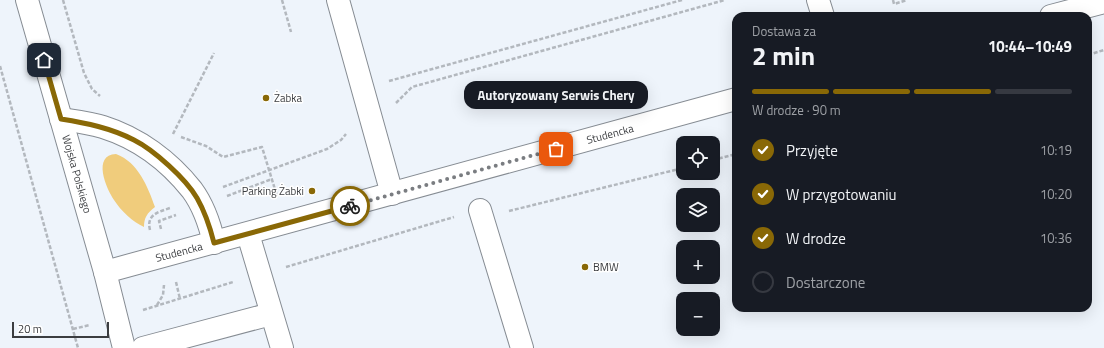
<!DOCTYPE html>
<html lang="pl">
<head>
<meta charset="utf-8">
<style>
  :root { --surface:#171b24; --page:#242831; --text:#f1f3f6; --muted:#9ea1a6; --line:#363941; --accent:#896806 }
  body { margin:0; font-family:"Titillium Web",sans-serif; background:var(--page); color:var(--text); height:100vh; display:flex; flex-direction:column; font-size:15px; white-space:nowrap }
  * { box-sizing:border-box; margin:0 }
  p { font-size:13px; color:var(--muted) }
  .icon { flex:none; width:22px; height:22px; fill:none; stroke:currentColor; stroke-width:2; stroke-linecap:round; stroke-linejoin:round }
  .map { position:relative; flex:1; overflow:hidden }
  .sheet { position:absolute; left:732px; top:12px; width:360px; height:300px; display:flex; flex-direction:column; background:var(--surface); border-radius:12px; box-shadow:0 4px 16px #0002 }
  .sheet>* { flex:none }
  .controls { position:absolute; left:676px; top:136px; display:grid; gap:8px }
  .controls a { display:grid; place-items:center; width:44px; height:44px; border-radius:8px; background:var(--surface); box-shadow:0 4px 16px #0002; font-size:20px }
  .scale { position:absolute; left:12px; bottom:10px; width:97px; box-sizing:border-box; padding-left:4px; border:2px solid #3b3d40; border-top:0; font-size:11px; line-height:14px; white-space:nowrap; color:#3b3d40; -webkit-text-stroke:3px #fff; paint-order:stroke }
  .pin { position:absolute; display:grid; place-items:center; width:34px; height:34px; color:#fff; margin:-17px; border-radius:8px; box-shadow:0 2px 6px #0006 }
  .courier { position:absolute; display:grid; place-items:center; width:40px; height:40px; margin:-20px; border:3px solid #896806; border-radius:50%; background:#fff; color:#222; box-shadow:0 1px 5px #0007 }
  .bubble { position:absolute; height:28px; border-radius:12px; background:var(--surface); box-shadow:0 4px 16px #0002; font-size:13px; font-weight:700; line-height:28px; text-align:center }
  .overview em { font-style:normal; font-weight:700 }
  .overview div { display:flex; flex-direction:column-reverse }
  .overview { display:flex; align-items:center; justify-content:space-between; height:68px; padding:0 20px }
  h1 { font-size:26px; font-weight:700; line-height:30px }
  .bar { display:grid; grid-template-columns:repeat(4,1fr); gap:6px 4px; align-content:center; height:48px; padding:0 20px }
  .bar i { height:5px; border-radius:3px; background:var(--line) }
  .bar .active { background:var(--accent) }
  .bar p { grid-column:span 4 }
  ol { padding:0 20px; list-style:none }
  li { display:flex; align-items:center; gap:12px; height:44px }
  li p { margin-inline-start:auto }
  li .icon { padding:4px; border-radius:50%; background:var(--accent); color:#fff; stroke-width:4 }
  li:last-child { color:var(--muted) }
  li i { width:22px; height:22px; border:2px solid var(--line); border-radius:50% }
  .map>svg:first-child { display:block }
  .green { fill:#f0cc7c }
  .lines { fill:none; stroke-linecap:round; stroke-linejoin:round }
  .minor-casing { stroke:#868c93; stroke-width:24 }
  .major-casing { stroke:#868c93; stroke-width:24 }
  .path { stroke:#b3b8be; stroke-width:2.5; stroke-dasharray:4 2; stroke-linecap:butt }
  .minor { stroke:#fff; stroke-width:22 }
  .major { stroke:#fff; stroke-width:22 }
  .done { stroke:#7a7d81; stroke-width:4; stroke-dasharray:0 7.2 }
  .route { stroke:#896806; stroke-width:5 }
  .poi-dot { fill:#896806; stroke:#fff; stroke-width:1.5 }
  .labels { text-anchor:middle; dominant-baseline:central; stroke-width:3; stroke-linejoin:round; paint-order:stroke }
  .poi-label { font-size:11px; fill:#3b3d40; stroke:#fff; text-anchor:start }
  .street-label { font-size:11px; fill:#3b3d40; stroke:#fff }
</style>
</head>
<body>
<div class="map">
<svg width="1104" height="348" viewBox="0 0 1104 348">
  <rect width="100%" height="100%" fill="#eef4fb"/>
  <path class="green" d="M116,154c22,8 32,33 39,53 -8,6 -11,11 -11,20 -11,-5 -23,-16 -30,-27 -8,-12 -22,-45 2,-46z"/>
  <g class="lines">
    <defs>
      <g id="minor">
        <polyline points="338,0 392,194"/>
        <polyline points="818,0 823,16"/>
        <polyline points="1051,16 1104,2"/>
        <path d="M61,119c14,2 29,4 42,8 35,11 66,34 89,63 11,15 18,35 22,53"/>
        <polyline points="480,210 522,348"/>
        <polyline points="248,234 282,348"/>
        <polyline points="105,272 736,99"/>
        <polyline points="143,348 271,314"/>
      </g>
      <polyline id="major" points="27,0 105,272 124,348"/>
    </defs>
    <use href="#minor" class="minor-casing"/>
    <use href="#major" class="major-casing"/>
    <g class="path">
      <polyline points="63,0 84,73 92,89 100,96"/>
      <polyline points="282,0 291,32"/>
      <polyline points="893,0 894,4 907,0"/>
      <polyline points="1088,55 1104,50"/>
      <polyline points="0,66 78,348"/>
      <polyline points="389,81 682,0"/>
      <polyline points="396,103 412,87 725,0"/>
      <polyline points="173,134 214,53"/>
      <polyline points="181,137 206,146 223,157 262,147 277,196"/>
      <polyline points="713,160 736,154"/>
      <polyline points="223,187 327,149 341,140 346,134"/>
      <polyline points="227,196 272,179"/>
      <polyline points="509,211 683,168"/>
      <polyline points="161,229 159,221 176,215"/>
      <path d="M150,230c-4,-15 8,-18 20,-22"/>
      <polyline points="286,267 454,217"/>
      <polyline points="176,282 180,299"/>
      <polyline points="157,305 163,295 164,285"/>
      <polyline points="143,310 233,282"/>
      <polyline points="73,329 90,325"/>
    </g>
    <use href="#minor" class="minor"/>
    <use href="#major" class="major"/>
  </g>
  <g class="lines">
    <polyline class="done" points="350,206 556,149"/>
    <path class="route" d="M44,60l17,59c25,4 50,9 73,21 20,10 52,39 63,58 8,14 13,29 17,45l136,-37"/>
  </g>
  <g class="poi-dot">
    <circle cx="266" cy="98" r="4"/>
    <circle cx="312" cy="191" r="4"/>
    <circle cx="585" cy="267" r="4"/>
  </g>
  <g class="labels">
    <g class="poi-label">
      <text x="274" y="98">Żabka</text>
      <text x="304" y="191" text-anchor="end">Parking Żabki</text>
      <text x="593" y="267">BMW</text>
    </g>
    <g class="street-label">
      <text transform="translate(610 134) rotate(-15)">Studencka</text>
      <text transform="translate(77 174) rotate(74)">Wojska Polskiego</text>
      <text transform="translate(179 252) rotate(-15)">Studencka</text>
    </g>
  </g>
</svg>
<div class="controls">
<a><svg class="icon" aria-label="locate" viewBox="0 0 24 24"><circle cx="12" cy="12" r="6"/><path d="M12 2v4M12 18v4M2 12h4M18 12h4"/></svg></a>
<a><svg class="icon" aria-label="layers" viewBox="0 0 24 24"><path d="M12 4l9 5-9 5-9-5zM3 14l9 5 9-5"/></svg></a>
<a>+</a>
<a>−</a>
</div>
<div class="scale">20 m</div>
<div class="pin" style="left:556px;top:149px;background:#ea580c"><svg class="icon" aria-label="bag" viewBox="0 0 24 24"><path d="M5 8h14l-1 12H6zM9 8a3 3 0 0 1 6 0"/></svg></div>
<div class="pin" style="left:44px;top:60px;background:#1f2937"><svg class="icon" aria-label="home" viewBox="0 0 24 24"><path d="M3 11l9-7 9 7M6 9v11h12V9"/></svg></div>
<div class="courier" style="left:350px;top:206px"><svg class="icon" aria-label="bike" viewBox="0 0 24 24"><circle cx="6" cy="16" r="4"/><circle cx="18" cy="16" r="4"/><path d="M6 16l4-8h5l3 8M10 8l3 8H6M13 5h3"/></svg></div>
<div class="bubble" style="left:464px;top:81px;width:184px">Autoryzowany Serwis Chery</div>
<section class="sheet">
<div class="overview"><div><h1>2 min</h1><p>Dostawa za</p></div><em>10:44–10:49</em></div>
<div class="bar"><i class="active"></i><i class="active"></i><i class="active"></i><i></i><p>W drodze · 90 m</p></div>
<ol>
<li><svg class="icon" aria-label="check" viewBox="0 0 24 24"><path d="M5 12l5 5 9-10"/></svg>Przyjęte<p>10:19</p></li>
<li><svg class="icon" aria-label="check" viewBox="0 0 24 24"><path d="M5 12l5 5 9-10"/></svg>W przygotowaniu<p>10:20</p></li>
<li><svg class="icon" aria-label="check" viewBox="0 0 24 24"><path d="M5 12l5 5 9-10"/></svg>W drodze<p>10:36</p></li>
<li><i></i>Dostarczone</li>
</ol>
</section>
</div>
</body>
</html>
